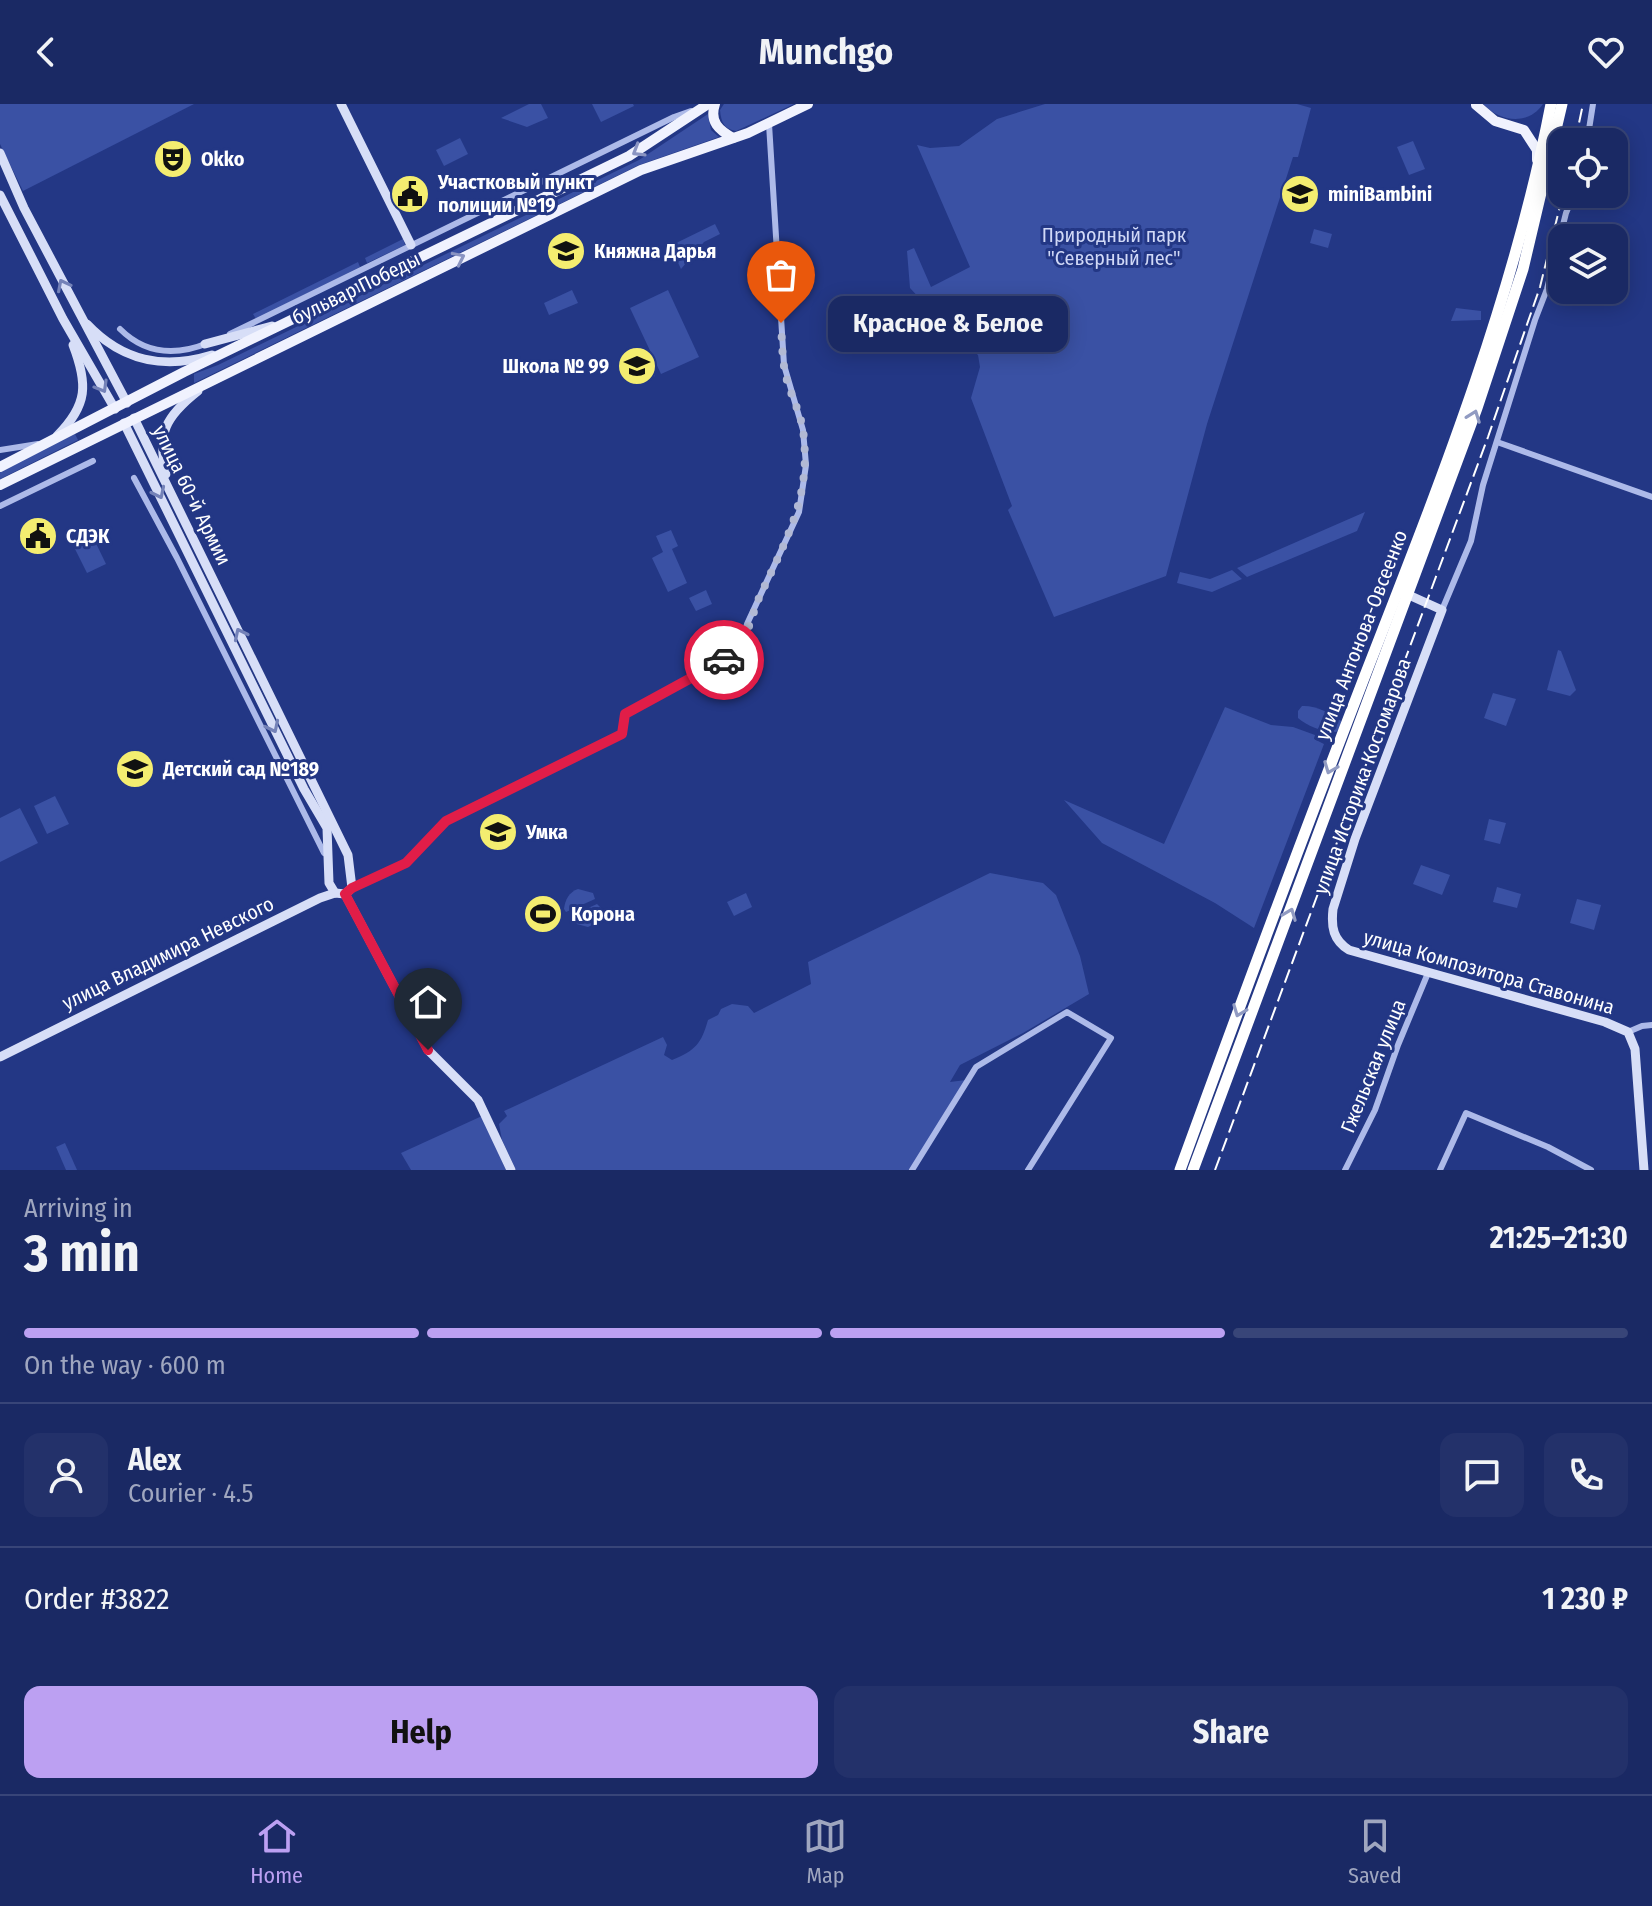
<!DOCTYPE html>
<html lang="en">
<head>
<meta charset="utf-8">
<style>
  :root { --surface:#1a2964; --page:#23316a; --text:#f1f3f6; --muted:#9fa6bf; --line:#384578; --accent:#bca0f2 }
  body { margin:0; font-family:"Fira Sans Condensed",sans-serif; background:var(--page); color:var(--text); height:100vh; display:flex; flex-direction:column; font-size:30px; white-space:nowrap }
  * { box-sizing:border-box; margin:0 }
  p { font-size:26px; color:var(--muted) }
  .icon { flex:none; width:44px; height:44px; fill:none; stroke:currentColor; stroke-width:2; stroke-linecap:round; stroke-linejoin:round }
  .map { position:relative; height:1066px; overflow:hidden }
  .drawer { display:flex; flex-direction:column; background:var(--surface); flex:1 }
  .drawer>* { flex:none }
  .fabs { position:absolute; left:1548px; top:24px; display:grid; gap:16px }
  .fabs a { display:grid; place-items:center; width:80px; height:80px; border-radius:16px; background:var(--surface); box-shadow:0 4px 20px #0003,0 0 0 2px var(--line); font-size:40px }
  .pin { position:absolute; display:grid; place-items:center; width:68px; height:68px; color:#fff; margin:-82px -34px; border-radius:50% 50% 50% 0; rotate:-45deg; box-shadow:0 0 8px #0007 }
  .pin .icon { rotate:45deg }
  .courier { position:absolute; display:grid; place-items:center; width:80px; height:80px; margin:-40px; border:6px solid #e11d48; border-radius:50%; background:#fff; color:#222; box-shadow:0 2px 10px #0007 }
  .bubble { position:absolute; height:56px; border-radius:16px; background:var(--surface); box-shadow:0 4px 20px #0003,0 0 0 2px var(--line); font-size:26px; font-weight:700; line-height:56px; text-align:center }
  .summary em { font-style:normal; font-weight:700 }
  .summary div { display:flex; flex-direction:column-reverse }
  .summary { display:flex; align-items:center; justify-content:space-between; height:136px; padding:0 24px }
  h1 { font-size:52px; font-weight:700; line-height:60px }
  .bar { display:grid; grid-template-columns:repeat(4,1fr); gap:12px 8px; align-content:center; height:96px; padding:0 24px }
  .bar i { height:10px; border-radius:6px; background:var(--line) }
  .bar .current { background:var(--accent) }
  .bar p { grid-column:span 4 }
  .line { display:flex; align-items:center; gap:20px; padding:0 24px; border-top:2px solid var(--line) }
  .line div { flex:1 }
  .round { display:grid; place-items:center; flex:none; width:84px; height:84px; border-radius:16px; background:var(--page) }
  .button { display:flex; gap:16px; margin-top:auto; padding:16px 24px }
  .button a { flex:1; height:92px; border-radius:16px; background:var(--accent); color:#111; font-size:32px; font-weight:700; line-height:92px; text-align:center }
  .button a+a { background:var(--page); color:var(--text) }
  header { display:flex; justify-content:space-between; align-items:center; height:104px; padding:0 24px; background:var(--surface); font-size:36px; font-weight:700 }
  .tab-bar { display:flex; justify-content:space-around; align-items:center; height:112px; border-top:2px solid var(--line); background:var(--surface); font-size:22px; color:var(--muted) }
  .tab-bar a { display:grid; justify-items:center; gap:4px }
  .tab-bar .current { color:var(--accent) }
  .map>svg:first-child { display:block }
  .green { fill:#3a51a4 }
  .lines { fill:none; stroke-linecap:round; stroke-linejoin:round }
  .street { stroke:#adbae9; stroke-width:6 }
  .secondary { stroke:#d7def7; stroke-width:9 }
  .primary { stroke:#f0f2fe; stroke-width:10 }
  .highway { stroke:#fff; stroke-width:11 }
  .rail { stroke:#fff; stroke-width:2; stroke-dasharray:14 6; stroke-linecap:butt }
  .oneway { stroke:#8a94c2 }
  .oneway2 { stroke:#7482b8 }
  .oneway3 { stroke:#919bc2 }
  .done { stroke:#b2b9d4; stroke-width:8; stroke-dasharray:0 14.4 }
  .route { stroke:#e11d48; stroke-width:10 }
  .labels { text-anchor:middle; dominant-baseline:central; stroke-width:6; stroke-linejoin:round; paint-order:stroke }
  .poi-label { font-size:20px; font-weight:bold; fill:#fff; stroke:#233785; text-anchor:start }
  .park-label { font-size:20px; fill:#d1d9f7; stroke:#233785 }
  .street-label { font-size:20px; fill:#fff; stroke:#233785 }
</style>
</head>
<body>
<header><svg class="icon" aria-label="back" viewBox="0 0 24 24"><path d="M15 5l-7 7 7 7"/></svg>Munchgo<svg class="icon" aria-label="heart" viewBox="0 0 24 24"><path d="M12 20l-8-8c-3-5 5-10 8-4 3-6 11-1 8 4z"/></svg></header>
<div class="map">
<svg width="1652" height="1066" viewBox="0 0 1652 1066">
  <rect width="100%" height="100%" fill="#233785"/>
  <g class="green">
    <polygon points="0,0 194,0 23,87 0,40"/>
    <polygon points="529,0 541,0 548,14 527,23 501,14"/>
    <polygon points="592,0 633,0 634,2 601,18"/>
    <path d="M724,0h70l-58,27c-12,-2 -15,-9 -16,-21z"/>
    <polygon points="1045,0 1297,0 1311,4 1298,53 1293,53 1207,320 1166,472 1054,513 1008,406 1012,402 971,294 980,263 978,251 949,226 910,184 907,147 914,144 931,183 970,163 917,41 930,44 959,42 997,15"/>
    <path d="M1483,0h60c-15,22 -43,18 -60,0z"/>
    <polygon points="708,10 711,26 719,33 639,61 194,279 194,270 218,261 639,56"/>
    <polygon points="460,34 468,50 444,62 436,46"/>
    <polygon points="1413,37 1425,65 1409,71 1397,43"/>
    <polygon points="715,120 720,130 704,138 681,165 670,142"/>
    <polygon points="1314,125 1332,130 1328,144 1310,139"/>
    <polygon points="403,135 405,141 367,159 365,154"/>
    <polygon points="358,158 360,163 256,215 253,210"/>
    <polygon points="572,186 578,199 549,211 544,199"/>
    <polygon points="668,186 699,253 661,270 630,204"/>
    <polygon points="1456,204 1481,207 1481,216 1451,217"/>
    <polygon points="642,243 655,272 636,281 623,252"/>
    <polygon points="75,330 78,336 0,375 0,367"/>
    <polygon points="1365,408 1357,427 1247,473 1237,464"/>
    <polygon points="671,426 678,442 672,445 687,479 668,488 652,454 663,448 656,432"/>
    <polygon points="91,429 106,460 87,469 72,439"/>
    <polygon points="1232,466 1242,475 1212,488 1177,479 1180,468 1210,475"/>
    <polygon points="706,486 712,500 696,507 689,494"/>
    <polygon points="1558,546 1561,547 1576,586 1570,592 1547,586"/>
    <polygon points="1493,589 1516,595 1506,622 1484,614"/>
    <path d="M1302,602c12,-1 30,7 39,15v7l-5,4c-12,1 -29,-6 -38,-14v-7z"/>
    <polygon points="1225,603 1271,621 1293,623 1315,631 1314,635 1324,640 1254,824 1215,799 1102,739 1064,696 1164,740"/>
    <polygon points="55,692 69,720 47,730 34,702"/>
    <polygon points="20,704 38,739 0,758 0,714"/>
    <polygon points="1489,715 1506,719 1500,740 1484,736"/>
    <polygon points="1421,761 1450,771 1442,791 1413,780"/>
    <path d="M990,769l53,10 13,12 24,61 9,38 -66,39 -63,32 -10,17 16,-2 -54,90h-396l-14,-30 -3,-16 8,-8 -3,-5 159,-74 4,8 -3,10 8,5c24,-10 29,-16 36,-40l10,-5 3,-6 11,-5 16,2 6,7 57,-29 -3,-22z"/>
    <polygon points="1497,783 1521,790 1517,804 1493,798"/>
    <path d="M578,785l15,4 2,6 -29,13 -2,-3c1,-9 5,-17 14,-20z"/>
    <polygon points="746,789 752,803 734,812 727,798"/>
    <polygon points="1577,795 1601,801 1594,826 1570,819"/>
    <polygon points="597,800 602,805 596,819 588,823 573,819 573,811"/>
    <polygon points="482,1012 506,1066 411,1066 401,1049"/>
    <polygon points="65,1039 77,1066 66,1066 56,1043"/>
  </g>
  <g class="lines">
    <g class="street">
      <polyline points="1587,38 1593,0"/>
      <path d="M120,225c25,25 56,27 88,14"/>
      <polyline points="230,230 674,13 691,7"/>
      <polyline points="1497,338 1652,393"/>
      <polyline points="0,346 38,340"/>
      <polyline points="134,374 177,454 324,749"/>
      <polyline points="0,402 93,357"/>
      <polyline points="1442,506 1471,437 1483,381 1535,216 1547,185 1566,109 1574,90"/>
      <polyline points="352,784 406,759 446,717 622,630 625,610 730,552 741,541 747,520 799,408 806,361 803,326 784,261 769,20"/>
      <polyline points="1628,928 1642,922 1652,921"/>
      <polyline points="912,1066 976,963 1067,908 1111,934 1028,1066"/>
      <polyline points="1345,1066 1375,1006 1398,941 1428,869"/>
      <polyline points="1440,1066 1466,1009 1548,1043 1591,1066"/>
    </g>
    <g class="secondary">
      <polyline points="341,0 411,141"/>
      <polyline points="0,49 24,104 127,299"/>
      <polyline points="0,91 63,215 115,305"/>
      <path d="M87,220c35,37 76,46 125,31"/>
      <polyline points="205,240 272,222"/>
      <polyline points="124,319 304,685 327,724 329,779 335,789"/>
      <path d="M57,332c31,-31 31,-52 16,-91"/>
      <path d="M166,370c-9,-41 -1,-57 32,-83"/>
      <path d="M1402,488l40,18 -87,229 -22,70c-2,18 0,31 16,41l256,72 23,10 7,17 9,121"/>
      <polyline points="345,790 428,946 478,996 511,1066"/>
      <polyline points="0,953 320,794 335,789 345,790 352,784 348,751 134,314"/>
    </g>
    <g class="primary">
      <path d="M715,0c-6,18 4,26 18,34"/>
      <polyline points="1476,1 1495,17 1524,26 1537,46 1537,56"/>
      <polyline points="0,363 184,268 629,52 708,0"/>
      <polyline points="0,381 641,66 748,29 808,0"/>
    </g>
    <g class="highway">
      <path d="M1180,1066c60,-165 121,-329 184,-492 73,-187 149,-376 187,-574"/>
      <polyline points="1193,1066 1477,304 1523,165 1562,0"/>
    </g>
    <g class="rail">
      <polyline points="1575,38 1583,0"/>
      <polyline points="1215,1066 1488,333 1540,183 1563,90"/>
    </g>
  </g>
  <defs><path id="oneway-chevron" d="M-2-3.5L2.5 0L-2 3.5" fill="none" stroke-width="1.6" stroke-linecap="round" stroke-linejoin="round" transform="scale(2)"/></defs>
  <g class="oneway">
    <use href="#oneway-chevron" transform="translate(638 47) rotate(149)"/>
    <use href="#oneway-chevron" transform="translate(459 154) rotate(-26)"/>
  </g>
  <g class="oneway2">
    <use href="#oneway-chevron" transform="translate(63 181) rotate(-117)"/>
    <use href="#oneway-chevron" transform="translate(102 283) rotate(60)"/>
    <use href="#oneway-chevron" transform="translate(159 389) rotate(64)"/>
    <use href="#oneway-chevron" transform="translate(240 530) rotate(-116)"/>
    <use href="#oneway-chevron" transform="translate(273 623) rotate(64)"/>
  </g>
  <g class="oneway3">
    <use href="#oneway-chevron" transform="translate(1474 312) rotate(-70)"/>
    <use href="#oneway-chevron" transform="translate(1330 664) rotate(111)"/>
    <use href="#oneway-chevron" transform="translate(1290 810) rotate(-69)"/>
    <use href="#oneway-chevron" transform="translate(1239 907) rotate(111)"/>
  </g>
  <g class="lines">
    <path class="done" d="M724,556c22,-12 26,-40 35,-62 27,-58 53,-101 44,-168 -3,-19 -12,-34 -17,-53 -4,-17 -4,-36 -5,-54"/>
    <polyline class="route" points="428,946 345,790 352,784 406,759 446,717 622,630 625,610 724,556"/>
  </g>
  <defs>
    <symbol id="theatre-disc" viewBox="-11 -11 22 22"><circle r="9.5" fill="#f4ed70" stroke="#233785"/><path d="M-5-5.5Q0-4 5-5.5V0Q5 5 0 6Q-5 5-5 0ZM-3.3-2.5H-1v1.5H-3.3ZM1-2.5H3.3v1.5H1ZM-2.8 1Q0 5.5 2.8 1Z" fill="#111"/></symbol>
    <symbol id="civic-disc" viewBox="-11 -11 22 22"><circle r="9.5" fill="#f4ed70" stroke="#233785"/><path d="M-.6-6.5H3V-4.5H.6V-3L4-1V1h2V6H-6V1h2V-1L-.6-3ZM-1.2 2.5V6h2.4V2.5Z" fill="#111"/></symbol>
    <symbol id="school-disc" viewBox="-11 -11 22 22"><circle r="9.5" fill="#f4ed70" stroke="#233785"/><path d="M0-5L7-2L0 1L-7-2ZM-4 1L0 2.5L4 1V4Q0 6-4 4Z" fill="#111"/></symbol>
    <symbol id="university-disc" viewBox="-11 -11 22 22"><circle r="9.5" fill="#f4ed70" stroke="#233785"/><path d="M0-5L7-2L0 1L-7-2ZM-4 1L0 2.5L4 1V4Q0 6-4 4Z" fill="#111"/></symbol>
    <symbol id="stadium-disc" viewBox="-11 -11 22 22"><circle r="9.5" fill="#f4ed70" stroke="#233785"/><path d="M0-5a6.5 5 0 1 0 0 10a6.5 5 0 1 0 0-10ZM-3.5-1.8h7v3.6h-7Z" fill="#111"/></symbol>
  </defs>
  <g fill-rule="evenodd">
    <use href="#theatre-disc" x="151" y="33" width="44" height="44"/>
    <use href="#civic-disc" x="388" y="68" width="44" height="44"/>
    <use href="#school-disc" x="1278" y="68" width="44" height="44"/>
    <use href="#university-disc" x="544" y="125" width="44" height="44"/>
    <use href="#school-disc" x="615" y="240" width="44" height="44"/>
    <use href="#civic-disc" x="16" y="410" width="44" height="44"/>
    <use href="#school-disc" x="113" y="643" width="44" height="44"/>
    <use href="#school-disc" x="476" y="706" width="44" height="44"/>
    <use href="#stadium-disc" x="521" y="788" width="44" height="44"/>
  </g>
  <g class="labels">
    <g class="poi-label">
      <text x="201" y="55">Okko</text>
      <text x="438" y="78">Участковый пункт<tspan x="438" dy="23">полиции №19</tspan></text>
      <text x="1328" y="90">miniBambini</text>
      <text x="594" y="147">Княжна Дарья</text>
      <text x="609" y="262" text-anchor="end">Школа № 99</text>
      <text x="66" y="432">СДЭК</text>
      <text x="163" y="665">Детский сад №189</text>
      <text x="526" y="728">Умка</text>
      <text x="571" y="810">Корона</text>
    </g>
    <g class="park-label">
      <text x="1114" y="131">Природный парк<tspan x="1114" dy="23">"Северный лес"</tspan></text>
    </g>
    <g class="street-label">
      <text transform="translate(356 184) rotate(-26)">бульвар Победы</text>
      <text transform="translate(192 391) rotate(64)">улица 60-й Армии</text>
      <text transform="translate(1361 531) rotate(-69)">улица Антонова-Овсеенко</text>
      <text transform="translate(1362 672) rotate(-70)">улица Историка Костомарова</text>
      <text transform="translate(168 849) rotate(-26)">улица Владимира Невского</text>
      <text transform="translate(1489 868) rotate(16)">улица Композитора Ставонина</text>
      <text transform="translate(1373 962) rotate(-68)">Гжельская улица</text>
    </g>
  </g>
</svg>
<div class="fabs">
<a><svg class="icon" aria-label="locate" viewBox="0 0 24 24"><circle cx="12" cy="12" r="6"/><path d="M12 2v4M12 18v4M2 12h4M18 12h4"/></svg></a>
<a><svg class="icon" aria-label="layers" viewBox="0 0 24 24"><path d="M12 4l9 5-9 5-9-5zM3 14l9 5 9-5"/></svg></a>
</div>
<div class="pin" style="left:781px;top:219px;background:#ea580c"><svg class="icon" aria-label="bag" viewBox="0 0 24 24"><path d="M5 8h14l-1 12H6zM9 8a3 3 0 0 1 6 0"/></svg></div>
<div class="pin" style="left:428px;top:946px;background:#1f2937"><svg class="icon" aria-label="home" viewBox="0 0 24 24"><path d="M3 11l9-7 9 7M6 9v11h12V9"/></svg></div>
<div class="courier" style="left:724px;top:556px"><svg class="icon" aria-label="car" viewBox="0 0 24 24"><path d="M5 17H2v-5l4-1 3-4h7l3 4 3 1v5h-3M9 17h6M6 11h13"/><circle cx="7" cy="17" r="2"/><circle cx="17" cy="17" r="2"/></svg></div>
<div class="bubble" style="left:828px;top:192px;width:240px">Красное &amp; Белое</div>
</div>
<section class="drawer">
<div class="summary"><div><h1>3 min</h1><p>Arriving in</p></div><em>21:25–21:30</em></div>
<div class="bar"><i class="current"></i><i class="current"></i><i class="current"></i><i></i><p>On the way · 600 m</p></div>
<div class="line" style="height:144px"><a class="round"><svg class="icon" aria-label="person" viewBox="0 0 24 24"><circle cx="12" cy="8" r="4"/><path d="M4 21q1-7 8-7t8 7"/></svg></a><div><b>Alex</b><p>Courier · 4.5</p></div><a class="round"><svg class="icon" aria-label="chat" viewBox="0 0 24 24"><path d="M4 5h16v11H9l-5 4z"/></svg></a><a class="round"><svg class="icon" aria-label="phone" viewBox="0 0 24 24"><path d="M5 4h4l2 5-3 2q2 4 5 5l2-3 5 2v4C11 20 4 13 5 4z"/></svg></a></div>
<div class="line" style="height:104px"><div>Order #3822</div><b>1 230 ₽</b></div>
<div class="button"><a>Help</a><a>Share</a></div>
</section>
<nav class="tab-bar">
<a class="current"><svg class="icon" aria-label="home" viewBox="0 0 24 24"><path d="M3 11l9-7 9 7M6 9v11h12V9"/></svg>Home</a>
<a><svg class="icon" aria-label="map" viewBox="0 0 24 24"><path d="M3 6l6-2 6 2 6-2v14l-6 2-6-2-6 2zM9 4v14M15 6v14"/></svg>Map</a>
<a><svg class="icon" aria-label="saved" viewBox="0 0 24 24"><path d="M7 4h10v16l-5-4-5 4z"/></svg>Saved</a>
</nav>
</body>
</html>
